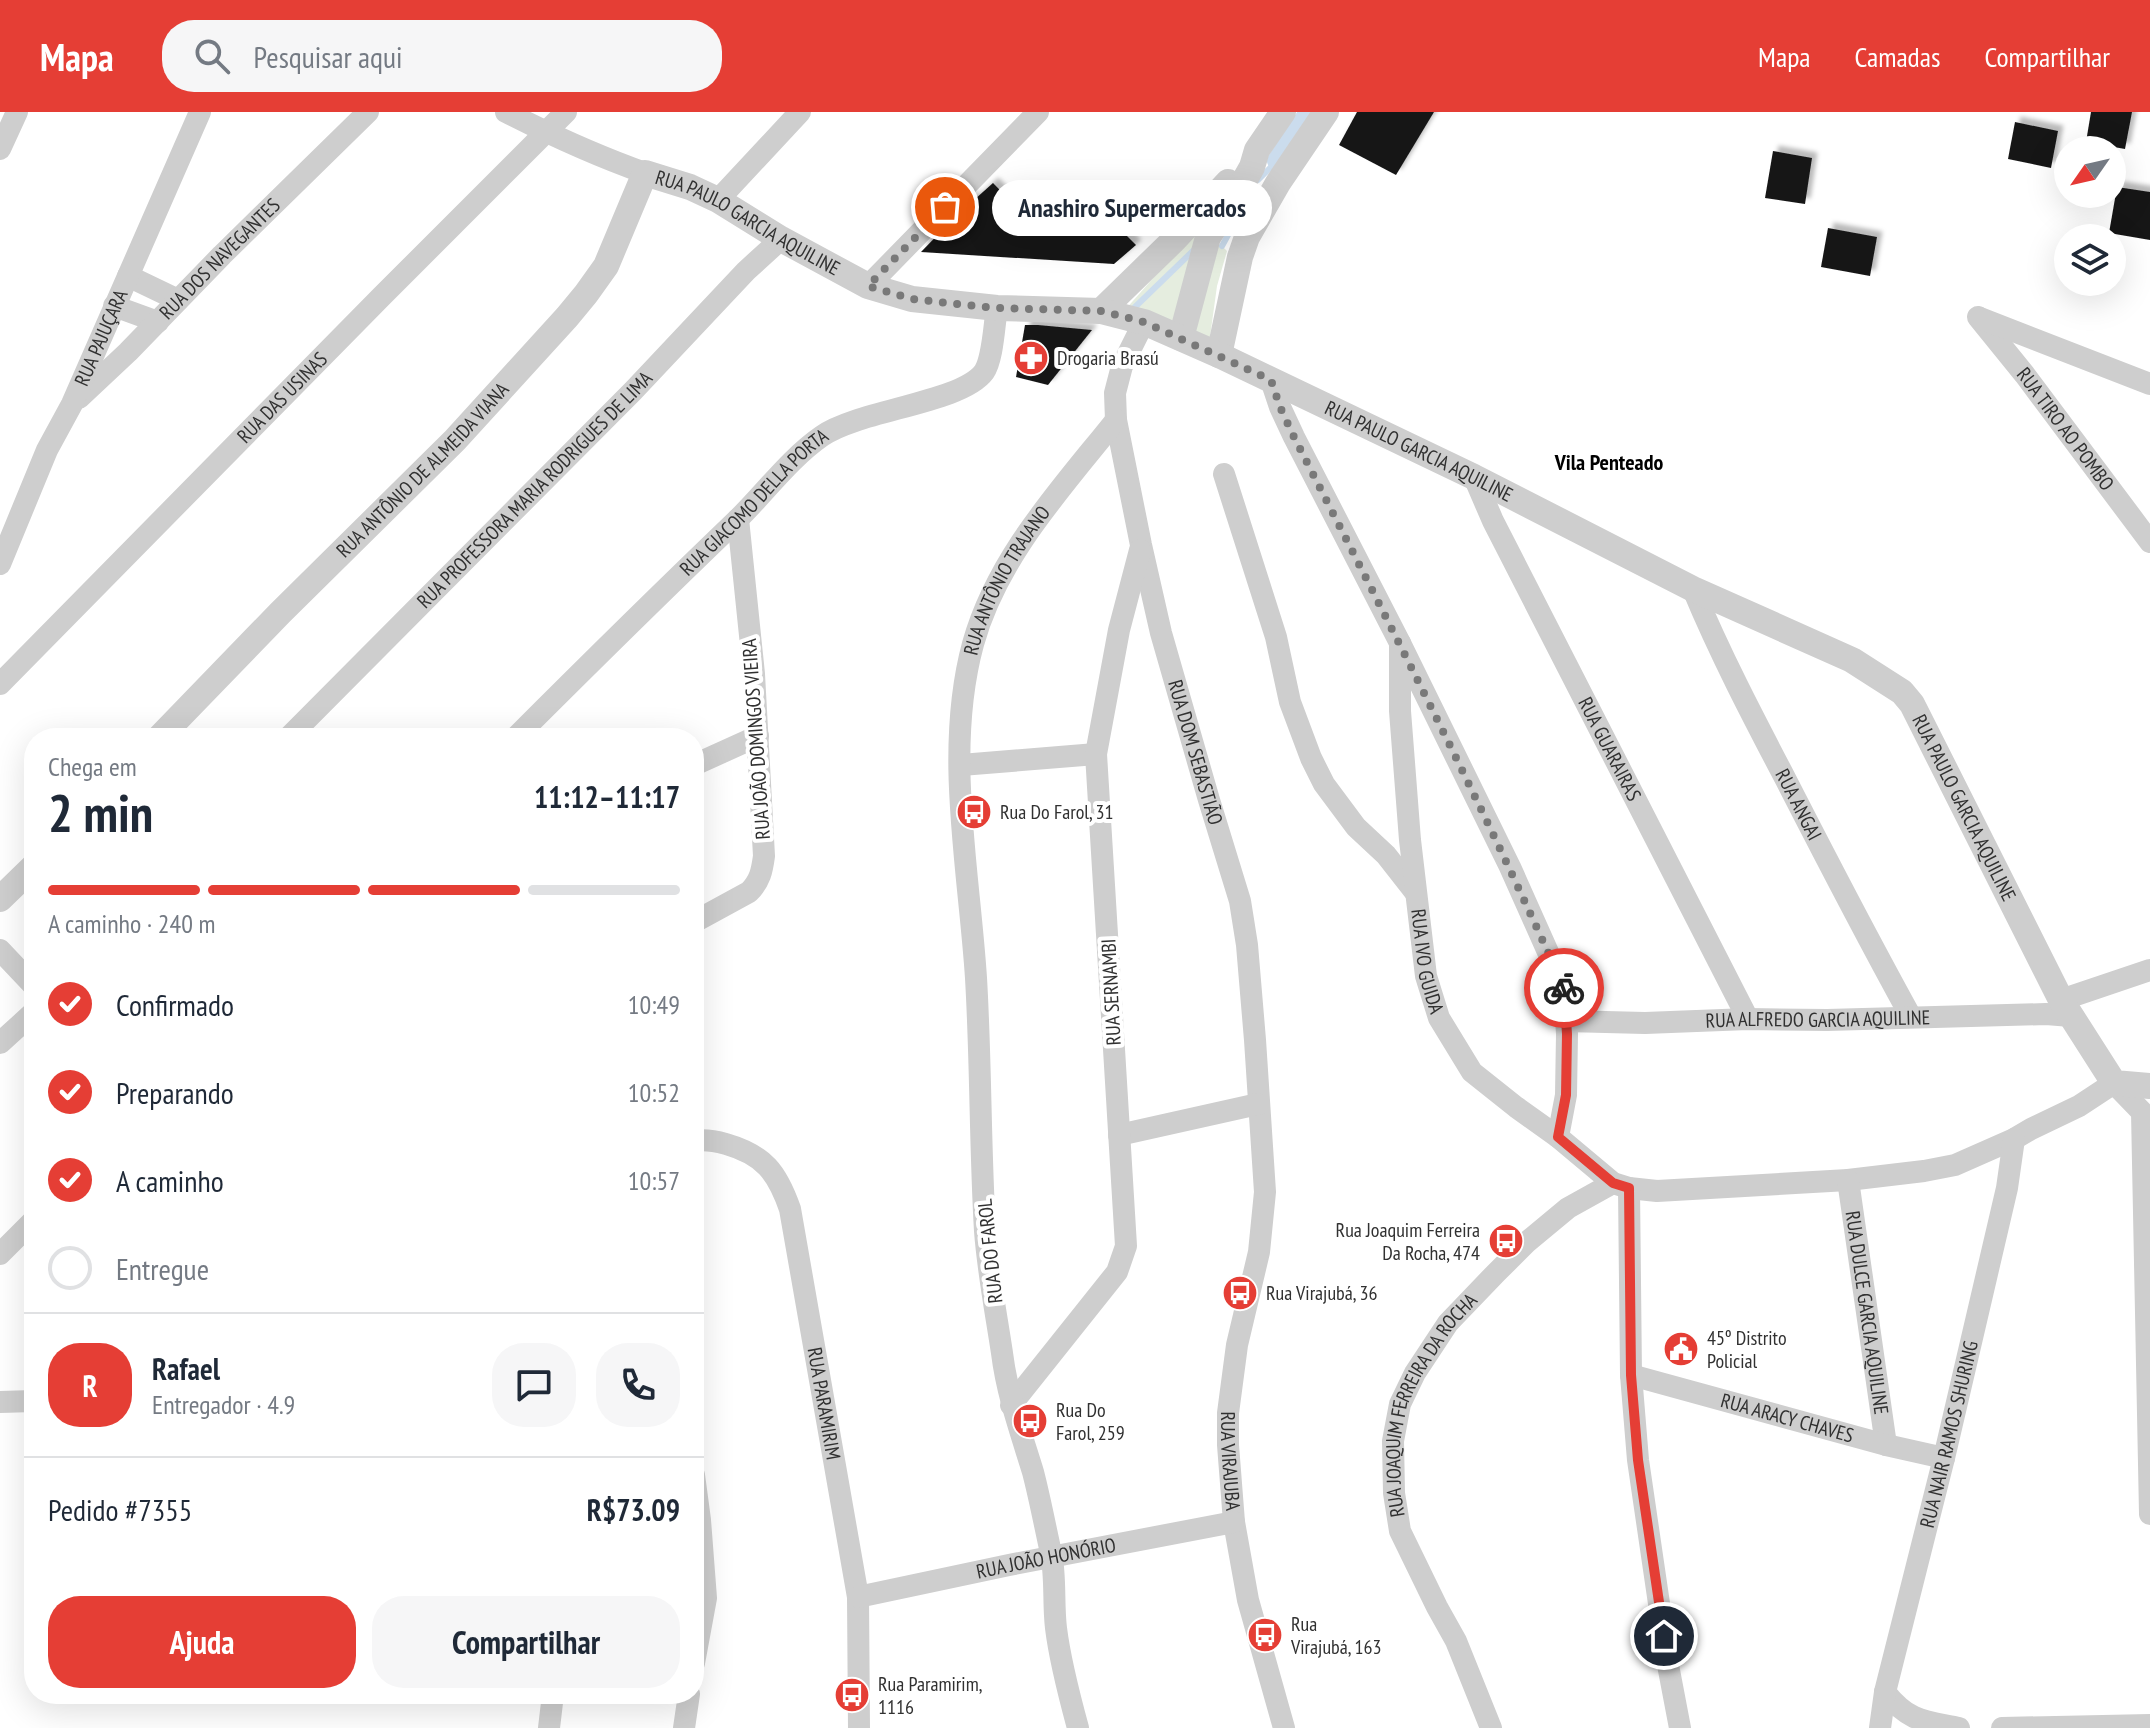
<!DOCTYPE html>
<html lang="pt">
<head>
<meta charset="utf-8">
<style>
  :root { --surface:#fff; --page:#f6f6f7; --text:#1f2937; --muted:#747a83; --line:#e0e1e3; --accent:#e53e35 }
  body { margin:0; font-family:"PT Sans Narrow",sans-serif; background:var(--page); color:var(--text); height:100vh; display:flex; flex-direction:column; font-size:30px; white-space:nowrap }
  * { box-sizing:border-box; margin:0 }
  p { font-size:26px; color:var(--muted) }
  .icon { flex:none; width:44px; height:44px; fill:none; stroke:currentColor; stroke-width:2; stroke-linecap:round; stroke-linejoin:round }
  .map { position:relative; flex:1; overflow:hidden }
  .drawer { position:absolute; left:24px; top:616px; width:680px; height:976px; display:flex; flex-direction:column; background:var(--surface); border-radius:32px; box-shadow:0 8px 32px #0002 }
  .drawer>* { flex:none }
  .needle { width:52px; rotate:236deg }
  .fabs { position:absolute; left:2054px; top:24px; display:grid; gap:16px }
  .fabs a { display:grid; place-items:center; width:72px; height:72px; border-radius:50%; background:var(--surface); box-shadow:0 8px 32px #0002; font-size:40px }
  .pin { position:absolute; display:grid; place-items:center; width:68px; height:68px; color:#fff; margin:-34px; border:4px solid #fff; border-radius:50%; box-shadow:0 2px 8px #0007 }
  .courier { position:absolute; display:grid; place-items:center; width:80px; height:80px; margin:-40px; border:6px solid #e53e35; border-radius:50%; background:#fff; color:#222; box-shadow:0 2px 10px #0007 }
  .bubble { position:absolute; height:56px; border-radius:28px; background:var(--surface); box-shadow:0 8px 32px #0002; font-size:26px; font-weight:600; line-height:56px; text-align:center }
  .overview em { font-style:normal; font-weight:600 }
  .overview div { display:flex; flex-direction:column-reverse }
  .overview { display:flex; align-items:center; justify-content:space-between; height:136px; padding:0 24px }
  h1 { font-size:52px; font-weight:600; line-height:60px }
  .bar { display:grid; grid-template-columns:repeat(4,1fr); gap:12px 8px; align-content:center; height:96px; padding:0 24px }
  .bar i { height:10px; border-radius:6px; background:var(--line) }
  .bar .current { background:var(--accent) }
  .bar p { grid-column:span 4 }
  .line { display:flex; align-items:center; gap:20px; padding:0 24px; border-top:2px solid var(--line) }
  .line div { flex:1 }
  .round { display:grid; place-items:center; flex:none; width:84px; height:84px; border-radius:32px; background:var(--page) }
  ol { padding:0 24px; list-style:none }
  li { display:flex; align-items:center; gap:24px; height:88px }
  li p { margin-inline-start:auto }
  li .icon { padding:8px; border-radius:50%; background:var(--accent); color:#fff; stroke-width:4 }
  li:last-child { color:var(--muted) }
  li i { width:44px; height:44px; border:4px solid var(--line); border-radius:50% }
  .button { display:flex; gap:16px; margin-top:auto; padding:16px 24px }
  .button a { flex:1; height:92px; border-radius:32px; background:var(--accent); color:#fff; font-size:32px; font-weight:600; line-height:92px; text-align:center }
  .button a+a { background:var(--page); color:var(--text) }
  header { display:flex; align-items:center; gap:48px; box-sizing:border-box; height:112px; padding:0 40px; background:var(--accent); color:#fff }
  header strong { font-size:38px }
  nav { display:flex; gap:44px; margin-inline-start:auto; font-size:28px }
  .search { width:560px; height:72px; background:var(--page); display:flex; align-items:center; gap:20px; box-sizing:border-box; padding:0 28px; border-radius:32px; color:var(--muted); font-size:30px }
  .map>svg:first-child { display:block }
  .green { fill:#e5eddf }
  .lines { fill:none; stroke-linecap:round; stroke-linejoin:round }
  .stream { stroke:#cbdced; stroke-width:6 }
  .canal { stroke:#cbdced; stroke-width:20 }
  .building { fill:#181818; filter:url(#shadow) }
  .minor { stroke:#cecece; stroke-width:22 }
  .tertiary { stroke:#cecece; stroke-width:26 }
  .done { stroke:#797979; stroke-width:8; stroke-dasharray:0 14.4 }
  .route { stroke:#e53e35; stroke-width:10 }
  .labels { text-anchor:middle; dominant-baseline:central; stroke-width:8; stroke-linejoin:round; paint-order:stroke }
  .street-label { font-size:20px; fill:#313131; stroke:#fff }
  .poi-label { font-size:20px; fill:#313131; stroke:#fff; text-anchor:start }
  .neighbourhood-label { font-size:22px; font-weight:bold; fill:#000; stroke:#fff }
</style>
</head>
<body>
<header>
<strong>Mapa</strong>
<div class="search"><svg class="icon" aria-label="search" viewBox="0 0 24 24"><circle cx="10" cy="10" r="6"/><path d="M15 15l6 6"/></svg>Pesquisar aqui</div>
<nav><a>Mapa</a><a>Camadas</a><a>Compartilhar</a></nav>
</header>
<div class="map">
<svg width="2150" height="1616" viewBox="0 0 2150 1616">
  <defs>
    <filter id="shadow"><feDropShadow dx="5.5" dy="-5.5" stdDeviation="2" flood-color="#0004"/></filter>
  </defs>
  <rect width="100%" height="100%" fill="#fff"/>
  <polygon class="green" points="1197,117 1206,133 1222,134 1227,139 1217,174 1209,232 1124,199"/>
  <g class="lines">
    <g class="stream">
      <polyline points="1258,68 1277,49"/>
      <polyline points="1222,134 1251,81"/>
      <polyline points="1135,195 1196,136"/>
    </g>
    <polyline class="canal" points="1277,49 1309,0"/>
  </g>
  <g class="building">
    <polygon points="1357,0 1434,0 1396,63 1339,33"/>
    <polygon points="2091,0 2132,0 2125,37 2086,30"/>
    <polygon points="2015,10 2058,19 2051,56 2008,47"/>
    <polygon points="1773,39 1812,46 1805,92 1765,86"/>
    <polygon points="993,71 1039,118 1084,81 1136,133 1114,152 921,140 955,105"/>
    <polygon points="2117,75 2150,80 2150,128 2109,121"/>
    <polygon points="1828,116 1877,125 1870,164 1821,155"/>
    <polygon points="1025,213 1038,213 1092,218 1048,273 1016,265"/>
  </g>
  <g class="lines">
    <g class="minor">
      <path d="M506,0c45,23 91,44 139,61"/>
      <polyline points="0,37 17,0"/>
      <polyline points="718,88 800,0"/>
      <polyline points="128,164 178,188"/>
      <polyline points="868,174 1038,0"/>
      <polyline points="114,194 158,210"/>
      <path id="s1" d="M1978,205l47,58 125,167"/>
      <polyline points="1980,206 2150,272"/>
      <path id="s2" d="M1144,210l-22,44 -7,27 1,27 25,125 20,88 48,167 31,101 7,44 8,95 10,152 -6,60 -22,93 -9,68v32l6,77 14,78 36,128"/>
      <polyline points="1271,268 1280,295 1294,325 1400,531 1510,755 1564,876 1567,922 1566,983 1558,1025"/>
      <path id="s3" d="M79,286l49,-46 94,-97 146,-143"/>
      <polyline points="1224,362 1276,525 1290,590 1311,646 1324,672 1356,715 1386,743 1415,780"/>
      <path id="s4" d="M1474,365l19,44 255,498"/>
      <path id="s5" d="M0,452l47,-114 25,-46 128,-292"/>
      <path id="s6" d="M1693,477c27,65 60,128 93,191 41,80 82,159 125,237"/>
      <path id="s7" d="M1400,531v68l10,129 16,136 13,42 33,54 44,35 42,30 55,46 16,5 28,3 191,-11 76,-9 31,-6 59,-26 17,-10 48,-23 35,-23 28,29 8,402"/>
      <path id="s8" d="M0,572l383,-389 183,-183"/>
      <path id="s9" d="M288,626l345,-347 113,-120 35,-32"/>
      <path id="s10" d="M515,626c73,-73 146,-145 221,-217 28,-27 53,-62 86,-85 37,-26 139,-33 162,-64 9,-13 10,-47 13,-64"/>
      <polyline points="694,653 758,624"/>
      <polyline points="961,653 1096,642"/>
      <path d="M694,810l55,-30c11,-11 13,-21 15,-36l-10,-182 -16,-155"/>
      <polyline points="0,838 34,874"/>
      <polyline points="2061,888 2150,858"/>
      <path id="s11" d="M1566,909l79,2 103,-4 79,1 219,-6 25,2"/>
      <polyline points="0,931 34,900"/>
      <polyline points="1119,1023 1258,992"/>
      <path id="s12" d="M694,1029c11,-2 21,0 32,3 38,11 51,28 64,65l68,388 1,131"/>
      <path id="s13" d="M1848,1068l38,265"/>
      <polyline points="1629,1076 1631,1263 1638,1348 1668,1553 1680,1616"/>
      <polyline points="0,1142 34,1108"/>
      <path id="s14" d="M1631,1263l255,70 58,13"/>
      <polyline points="0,1290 34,1289"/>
      <polyline points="1011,1293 1117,1160 1126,1134 1096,642 1119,518 1140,438"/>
      <polyline points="694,1363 700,1408 706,1486 694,1551"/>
      <path id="s15" d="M858,1485l151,-32 225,-43"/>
      <path d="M1885,1580c24,30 39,29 74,36"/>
      <polyline points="549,1616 553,1582"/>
      <polyline points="684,1616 689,1582"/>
      <path id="s16" d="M1078,1616c-9,-33 -18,-67 -22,-100 -3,-25 0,-51 -5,-75 -6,-27 -11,-54 -18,-81 -12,-39 -26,-78 -31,-119 -6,-40 -14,-81 -17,-122 -5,-84 -4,-169 -9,-253 -7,-109 -32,-227 -3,-334 24,-87 88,-155 143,-224"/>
      <path id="s17" d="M1491,1616l-35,-87 -19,-34 -37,-76 -6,-38 -1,-52 7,-37 15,-31 33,-50 48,-50 31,-31 41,-34 45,-25"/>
      <path id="s18" d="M1880,1616l5,-36 59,-234 63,-270 7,-49"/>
      <polyline points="2002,1616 2150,1613"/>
    </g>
    <g class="tertiary">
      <polyline points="1101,199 1175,127 1228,70"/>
      <polyline points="1181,226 1208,125 1239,78 1252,55 1257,38 1283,0"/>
      <polyline points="1219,243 1240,145 1247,125 1278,71 1326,0"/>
      <path id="s19" d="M159,626l121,-125 175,-173 112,-123 19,-23 20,-28 39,-93 45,14 28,13 63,39 87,47 44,13 85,9 104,3 43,11 75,33 255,122 219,112 159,71 50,32 10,12 149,296 53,83 36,3"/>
      <polyline points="0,787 34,754"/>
    </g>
  </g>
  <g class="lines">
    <path class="done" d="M945,95l-77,79 44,13 44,5 41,4 104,3 43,11 127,58 9,27 14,30c93,182 187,364 270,551"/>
    <polyline class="route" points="1564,876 1567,922 1566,983 1558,1025 1613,1071 1629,1076 1631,1263 1638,1348 1664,1524"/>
  </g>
  <defs>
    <symbol id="pharmacy-disc" viewBox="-11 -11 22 22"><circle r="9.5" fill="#e53e35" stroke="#fff"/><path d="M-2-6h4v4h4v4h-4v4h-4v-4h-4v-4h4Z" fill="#fff"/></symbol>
    <symbol id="bus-disc" viewBox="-11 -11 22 22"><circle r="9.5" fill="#e53e35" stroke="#fff"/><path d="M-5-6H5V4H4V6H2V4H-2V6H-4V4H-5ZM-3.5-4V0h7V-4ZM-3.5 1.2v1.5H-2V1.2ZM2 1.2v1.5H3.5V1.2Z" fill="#fff"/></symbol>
    <symbol id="civic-disc" viewBox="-11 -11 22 22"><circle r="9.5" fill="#e53e35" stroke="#fff"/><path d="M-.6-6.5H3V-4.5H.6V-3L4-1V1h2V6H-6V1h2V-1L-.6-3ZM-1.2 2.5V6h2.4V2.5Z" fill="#fff"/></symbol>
  </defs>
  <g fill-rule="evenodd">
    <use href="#pharmacy-disc" x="1011" y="226" width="40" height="40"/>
    <use href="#bus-disc" x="954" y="680" width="40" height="40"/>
    <use href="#bus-disc" x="1486" y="1109" width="40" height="40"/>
    <use href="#bus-disc" x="1220" y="1161" width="40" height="40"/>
    <use href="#civic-disc" x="1661" y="1217" width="40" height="40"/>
    <use href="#bus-disc" x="1010" y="1289" width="40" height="40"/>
    <use href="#bus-disc" x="1245" y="1503" width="40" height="40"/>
    <use href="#bus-disc" x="832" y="1563" width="40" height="40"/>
  </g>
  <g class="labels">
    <g class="street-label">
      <text stroke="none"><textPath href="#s19" startOffset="866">RUA PAULO GARCIA AQUILINE</textPath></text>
      <text stroke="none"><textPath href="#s3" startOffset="198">RUA DOS NAVEGANTES</textPath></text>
      <text stroke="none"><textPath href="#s5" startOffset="248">RUA PAJUÇARA</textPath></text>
      <text stroke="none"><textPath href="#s8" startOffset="402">RUA DAS USINAS</textPath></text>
      <text stroke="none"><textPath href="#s1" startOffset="142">RUA TIRO AO POMBO</textPath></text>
      <text stroke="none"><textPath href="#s19" startOffset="1586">RUA PAULO GARCIA AQUILINE</textPath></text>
      <text stroke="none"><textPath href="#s19" startOffset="376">RUA ANTÔNIO DE ALMEIDA VIANA</textPath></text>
      <text stroke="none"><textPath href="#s9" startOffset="350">RUA PROFESSORA MARIA RODRIGUES DE LIMA</textPath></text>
      <text stroke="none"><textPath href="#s10" startOffset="336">RUA GIACOMO DELLA PORTA</textPath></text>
      <text stroke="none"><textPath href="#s16" startOffset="1168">RUA ANTÔNIO TRAJANO</textPath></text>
      <text transform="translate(756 627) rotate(-94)">RUA JOÃO DOMINGOS VIEIRA</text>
      <text stroke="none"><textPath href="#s4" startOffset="304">RUA GUARAIRAS</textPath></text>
      <text stroke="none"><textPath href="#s2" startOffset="446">RUA DOM SEBASTIÃO</textPath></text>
      <text stroke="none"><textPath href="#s6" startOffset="240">RUA ANGAI</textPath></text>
      <text stroke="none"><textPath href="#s19" startOffset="2258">RUA PAULO GARCIA AQUILINE</textPath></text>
      <text stroke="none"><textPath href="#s7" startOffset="320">RUA IVO GUIDA</textPath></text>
      <text transform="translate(1111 880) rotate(-93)">RUA SERNAMBI</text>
      <text stroke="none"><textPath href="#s11" startOffset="252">RUA ALFREDO GARCIA AQUILINE</textPath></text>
      <text transform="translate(990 1139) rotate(-96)">RUA DO FAROL</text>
      <text stroke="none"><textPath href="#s13" startOffset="134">RUA DULCE GARCIA AQUILINE</textPath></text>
      <text stroke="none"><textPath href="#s12" startOffset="326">RUA PARAMIRIM</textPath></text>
      <text stroke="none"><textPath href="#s17" startOffset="354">RUA JOAQUIM FERREIRA DA ROCHA</textPath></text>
      <text stroke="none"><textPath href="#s14" startOffset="162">RUA ARACY CHAVES</textPath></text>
      <text stroke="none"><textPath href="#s18" startOffset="302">RUA NAIR RAMOS SHURING</textPath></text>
      <text stroke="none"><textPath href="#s2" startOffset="1166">RUA VIRAJUBA</textPath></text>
      <text stroke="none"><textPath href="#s15" startOffset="192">RUA JOÃO HONÓRIO</textPath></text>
    </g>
    <g class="poi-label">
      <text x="1057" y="246">Drogaria Brasú</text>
      <text x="1000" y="700">Rua Do Farol, 31</text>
      <text x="1480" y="1118" text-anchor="end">Rua Joaquim Ferreira<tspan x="1480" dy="23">Da Rocha, 474</tspan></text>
      <text x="1266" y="1181">Rua Virajubá, 36</text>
      <text x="1707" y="1226">45º Distrito<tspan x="1707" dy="23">Policial</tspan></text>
      <text x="1056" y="1298">Rua Do<tspan x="1056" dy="23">Farol, 259</tspan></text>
      <text x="1291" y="1512">Rua<tspan x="1291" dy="23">Virajubá, 163</tspan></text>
      <text x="878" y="1572">Rua Paramirim,<tspan x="878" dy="23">1116</tspan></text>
    </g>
    <g class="neighbourhood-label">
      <text x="1609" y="350">Vila Penteado</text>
    </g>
  </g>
</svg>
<div class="fabs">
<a><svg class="needle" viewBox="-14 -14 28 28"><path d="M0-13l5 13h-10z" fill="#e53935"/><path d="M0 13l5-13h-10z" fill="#747a83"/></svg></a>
<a><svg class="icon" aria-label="layers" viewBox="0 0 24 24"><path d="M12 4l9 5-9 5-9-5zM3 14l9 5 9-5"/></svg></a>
</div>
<div class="pin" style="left:945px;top:95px;background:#ea580c"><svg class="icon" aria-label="bag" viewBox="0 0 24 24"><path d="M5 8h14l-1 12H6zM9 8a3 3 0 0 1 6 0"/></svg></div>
<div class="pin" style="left:1664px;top:1524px;background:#1f2937"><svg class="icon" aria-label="home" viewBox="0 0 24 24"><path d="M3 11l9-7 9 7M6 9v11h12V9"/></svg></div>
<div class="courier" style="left:1564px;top:876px"><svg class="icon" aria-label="bike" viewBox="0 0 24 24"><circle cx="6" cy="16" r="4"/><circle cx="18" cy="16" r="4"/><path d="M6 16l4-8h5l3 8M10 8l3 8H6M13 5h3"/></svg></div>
<div class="bubble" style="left:992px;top:68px;width:280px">Anashiro Supermercados</div>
<section class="drawer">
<div class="overview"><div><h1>2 min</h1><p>Chega em</p></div><em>11:12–11:17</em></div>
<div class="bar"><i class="current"></i><i class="current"></i><i class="current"></i><i></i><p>A caminho · 240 m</p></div>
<ol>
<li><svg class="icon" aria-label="check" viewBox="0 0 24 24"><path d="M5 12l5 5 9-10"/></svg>Confirmado<p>10:49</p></li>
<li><svg class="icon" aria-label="check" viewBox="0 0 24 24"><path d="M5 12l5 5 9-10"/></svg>Preparando<p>10:52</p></li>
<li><svg class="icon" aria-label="check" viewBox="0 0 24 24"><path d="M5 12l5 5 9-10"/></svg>A caminho<p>10:57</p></li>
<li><i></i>Entregue</li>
</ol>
<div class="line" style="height:144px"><b class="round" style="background:var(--accent);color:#fff">R</b><div><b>Rafael</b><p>Entregador · 4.9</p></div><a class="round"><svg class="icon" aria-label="chat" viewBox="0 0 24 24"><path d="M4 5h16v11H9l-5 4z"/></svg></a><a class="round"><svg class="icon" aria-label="phone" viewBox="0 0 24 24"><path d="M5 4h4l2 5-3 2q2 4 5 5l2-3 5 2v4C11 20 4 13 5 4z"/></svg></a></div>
<div class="line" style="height:104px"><div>Pedido #7355</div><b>R$73.09</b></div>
<div class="button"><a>Ajuda</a><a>Compartilhar</a></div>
</section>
</div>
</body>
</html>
